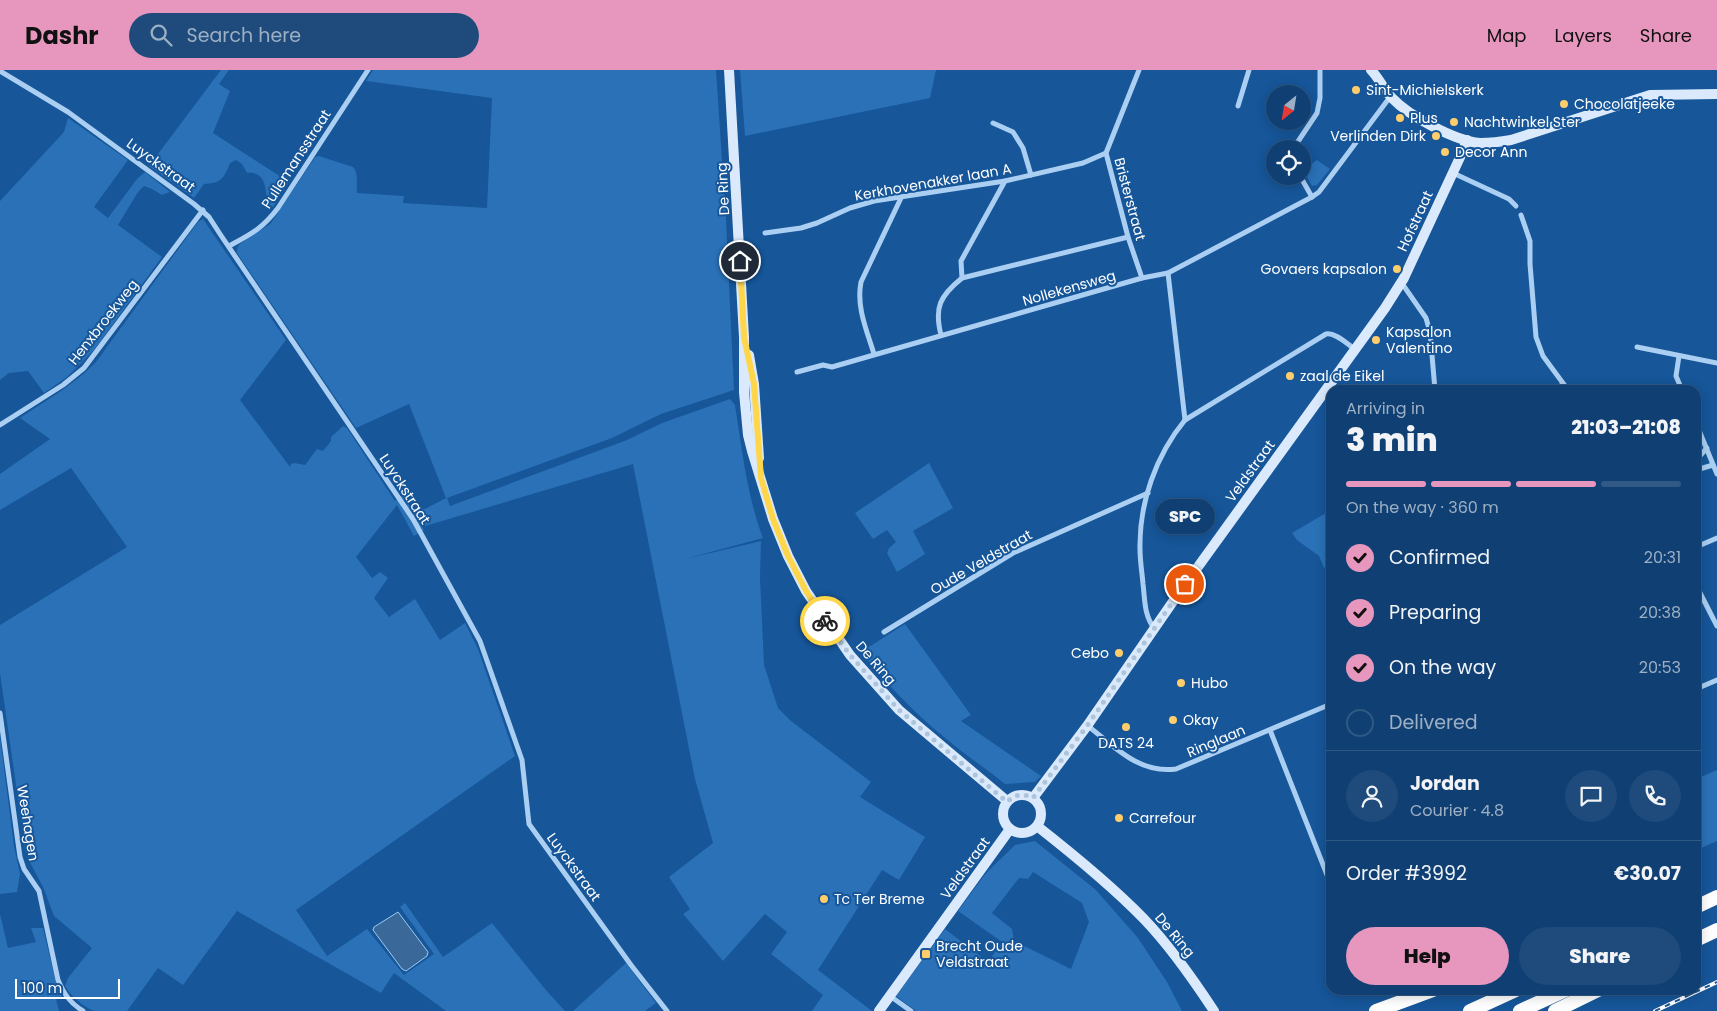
<!DOCTYPE html>
<html lang="en">
<head>
<meta charset="utf-8">
<style>
  :root { --surface:#104073; --page:#1e4b7b; --text:#f1f3f6; --muted:#9cafc4; --line:#305985; --accent:#e797bd }
  body { margin:0; font-family:Poppins,sans-serif; background:var(--page); color:var(--text); height:100vh; display:flex; flex-direction:column; font-size:19px; white-space:nowrap }
  * { box-sizing:border-box; margin:0 }
  p { font-size:16px; color:var(--muted) }
  .icon { flex:none; width:28px; height:28px; fill:none; stroke:currentColor; stroke-width:2; stroke-linecap:round; stroke-linejoin:round }
  .map { position:relative; flex:1; overflow:hidden }
  .panel { position:absolute; left:1326px; top:315px; width:375px; height:610px; display:flex; flex-direction:column; background:var(--surface); border-radius:15px; box-shadow:0 2px 12px #0003,0 0 0 1px var(--line) }
  .panel>* { flex:none }
  .needle { width:32px; rotate:210deg }
  .tools { position:absolute; left:1266px; top:15px; display:grid; gap:10px }
  .tools a { display:grid; place-items:center; width:45px; height:45px; border-radius:50%; background:var(--surface); box-shadow:0 2px 12px #0003,0 0 0 1px var(--line); font-size:25px }
  .scale { position:absolute; left:15px; bottom:12px; width:105px; box-sizing:border-box; padding-left:5px; border:2px solid #fff; border-top:0; font-size:14px; line-height:18px; white-space:nowrap; color:#fff; -webkit-text-stroke:4px #165699; paint-order:stroke }
  .pin { position:absolute; display:grid; place-items:center; width:42px; height:42px; color:#fff; margin:-21px; border:2px solid #fff; border-radius:50%; box-shadow:0 1px 5px #0007 }
  .courier { position:absolute; display:grid; place-items:center; width:50px; height:50px; margin:-25px; border:4px solid #ffd54a; border-radius:50%; background:#fff; color:#222; box-shadow:0 1px 6px #0007 }
  .bubble { position:absolute; height:35px; border-radius:18px; background:var(--surface); box-shadow:0 2px 12px #0003,0 0 0 1px var(--line); font-size:16px; font-weight:800; line-height:35px; text-align:center }
  .headline em { font-style:normal; font-weight:800 }
  .headline div { display:flex; flex-direction:column-reverse }
  .headline { display:flex; align-items:center; justify-content:space-between; height:85px; padding:0 20px }
  h1 { font-size:32px; font-weight:800; line-height:38px }
  .bar { display:grid; grid-template-columns:repeat(4,1fr); gap:8px 5px; align-content:center; height:60px; padding:0 20px }
  .bar i { height:6px; border-radius:4px; background:var(--line) }
  .bar .on { background:var(--accent) }
  .bar p { grid-column:span 4 }
  .line { display:flex; align-items:center; gap:12px; padding:0 20px; border-top:1px solid var(--line) }
  .line div { flex:1 }
  .round { display:grid; place-items:center; flex:none; width:52px; height:52px; border-radius:26px; background:var(--page) }
  ol { padding:0 20px; list-style:none }
  li { display:flex; align-items:center; gap:15px; height:55px }
  li p { margin-inline-start:auto }
  li .icon { padding:5px; border-radius:50%; background:var(--accent); color:#111; stroke-width:4 }
  li:last-child { color:var(--muted) }
  li i { width:28px; height:28px; border:2px solid var(--line); border-radius:50% }
  .action { display:flex; gap:10px; margin-top:auto; padding:10px 20px }
  .action a { flex:1; height:58px; border-radius:30px; background:var(--accent); color:#111; font-size:20px; font-weight:800; line-height:58px; text-align:center }
  .action a+a { background:var(--page); color:var(--text) }
  header { display:flex; align-items:center; gap:30px; box-sizing:border-box; height:70px; padding:0 25px; background:var(--accent); color:#111 }
  header strong { font-size:24px }
  nav { display:flex; gap:28px; margin-inline-start:auto; font-size:18px }
  .search { width:350px; height:45px; background:var(--page); display:flex; align-items:center; gap:12px; box-sizing:border-box; padding:0 18px; border-radius:28px; color:var(--muted); font-size:19px }
  .map>svg:first-child { display:block }
  .green { fill:#2a71b7; fill-rule:evenodd }
  .water { fill:#3a6898; stroke:#9dcaf5 }
  .lines { fill:none; stroke-linecap:round; stroke-linejoin:round }
  .street { stroke:#abcff2; stroke-width:5 }
  .secondary { stroke:#daeafc; stroke-width:10 }
  .highway { stroke:#fff; stroke-width:14 }
  .rail-casing { stroke:#fff; stroke-width:4 }
  .rail { stroke:#165699; stroke-width:2; stroke-dasharray:5.5; stroke-linecap:butt }
  .done { stroke:#adc4db; stroke-width:5; stroke-dasharray:0 9 }
  .route { stroke:#ffd54a; stroke-width:6 }
  .poi-dot { fill:#ffcd6c; stroke:#165699; stroke-width:2 }
  .labels { text-anchor:middle; dominant-baseline:central; stroke-width:4; stroke-linejoin:round; paint-order:stroke }
  .poi-label { font-size:14px; fill:#fff; stroke:#165699; text-anchor:start }
  .street-label { font-size:14px; fill:#fff; stroke:#165699 }
</style>
</head>
<body>
<header>
<strong>Dashr</strong>
<div class="search"><svg class="icon" aria-label="search" viewBox="0 0 24 24"><circle cx="10" cy="10" r="6"/><path d="M15 15l6 6"/></svg>Search here</div>
<nav><a>Map</a><a>Layers</a><a>Share</a></nav>
</header>
<div class="map">
<svg width="1717" height="941" viewBox="0 0 1717 941">
  <rect width="100%" height="100%" fill="#165699"/>
  <g class="green">
    <path d="M221,0h8l-10,14 11,7 -17,42 76,49 -16,25 -6,-3c-1,-14 -1,-33 -20,-31l-5,-9 -6,-4 -6,3c-6,15 -8,20 -26,21l-10,14 -45,-32z"/>
    <path d="M373,0h343l10,150 8,170 -73,24 -49,24 -165,60 3,8 177,-66 35,-17 68,-24 5,6c7,44 12,91 28,133l-78,21 76,-18 -1,37 4,87 14,43 13,13 80,61 -11,15 65,40 -26,43 -17,-10 -64,100 54,41h-60l11,-16 -52,-41 16,-22 -22,-18 -42,47 -40,-47 7,-5 -21,-32 44,-34 -18,-64 -62,-315 -211,63 2,3 -10,6 -17,-31 -41,52 16,21 8,-6 8,6 -14,20 15,19 26,-18 25,41 25,-17 13,26 37,107 -219,154 31,46 40,-27 37,46 30,-21 -34,-47 5,-4 38,54 49,-34 53,66 20,22h-119l-52,-38 -13,20 -144,-82 -54,74 -25,-17 -31,43c-10,0 -23,0 -32,0 -11,-3 -25,-16 -30,-25l3,-8 24,-30 -38,-32 -11,-29 -17,-32 -26,-182v-48l127,-78 -56,-79 -71,42v-36l50,-35 -30,-21c26,-18 54,-33 76,-56l102,-140 5,-3 83,121 -46,60 50,67 1,-3 3,-1 11,2 12,-16 6,2 8,-10v-4l12,-11 4,2 48,73 7,-6 9,13 14,1 21,-11 -37,-94 -53,24 -119,-175c0,-3 0,-6 2,-8 2,-3 26,-17 32,-22l44,-66 4,-1 34,11c6,7 3,17 4,26l47,3 -1,7 84,5 5,-110 -126,-17z"/>
    <polygon points="740,0 936,0 930,28 745,66"/>
    <polygon points="68,48 128,90 94,137 108,148 137,109 145,102 170,122 162,125 152,119 144,116 138,122 118,155 162,187 94,280 67,307 44,323 28,301 9,303 0,310 0,131 64,62"/>
    <polygon points="1317,90 1330,99 1317,115 1312,116 1303,100"/>
    <polygon points="929,393 953,438 913,461 925,484 897,502 887,483 889,478 896,472 887,460 873,469 855,443"/>
    <polygon points="1331,440 1331,494 1324,498 1319,486 1297,470 1292,463"/>
    <path d="M905,554l66,91 -10,6 80,55 -6,6 -30,2c-20,-16 -41,-30 -61,-47 -31,-25 -58,-54 -83,-85z"/>
    <polygon points="0,666 14,776 20,804 17,822 0,824"/>
    <polygon points="1717,700 1717,771 1701,778 1696,767 1696,709"/>
    <path d="M1035,771l61,49 42,48 29,44 15,29h-266l-20,-15 49,-67 43,33 14,-20 -44,-31 28,-38 29,-28zM1033,802l49,31 7,19 -18,47 -57,-28 -2,-12 -20,-16 27,-35 9,1z"/>
    <polygon points="0,844 8,878 36,872 31,858 43,858 57,917 62,927 56,929 59,941 0,941"/>
    <polygon points="626,893 656,933 645,941 573,941"/>
  </g>
  <polygon class="water" points="398,842 428,882 427,886 406,901 402,899 373,860 374,857"/>
  <g class="lines">
    <g class="street">
      <polyline points="1139,0 1106,83 1128,167 1142,208"/>
      <polyline points="0,1 68,42 194,134 209,147 220,164 413,449 480,571 522,690 529,754 631,895 667,941"/>
      <polyline points="1238,36 1249,0"/>
      <polyline points="993,53 1013,62 1023,78 1031,105"/>
      <polyline points="1293,79 1317,43 1320,28 1320,0"/>
      <polyline points="1453,103 1509,129 1516,136"/>
      <polyline points="1300,106 1312,127"/>
      <polyline points="1521,145 1530,171 1530,194 1536,267 1543,286 1568,320"/>
      <polyline points="765,163 801,158 817,153 850,138 874,131 1005,111 1083,93 1106,83"/>
      <path d="M229,176c22,-12 33,-17 49,-38l90,-138"/>
      <polyline points="1168,203 1185,350"/>
      <polyline points="962,208 1128,167"/>
      <polyline points="1401,212 1426,248 1430,262 1435,320"/>
      <path d="M941,265c-7,-28 -1,-39 21,-57l-1,-17 44,-80"/>
      <polyline points="1637,277 1717,293"/>
      <path d="M874,284c-7,-23 -18,-47 -13,-72l40,-84"/>
      <polyline points="1679,286 1676,306 1682,320"/>
      <polyline points="797,302 823,295 832,297 1142,208 1168,203 1312,127 1319,122 1390,27"/>
      <polyline points="1556,320 1563,314"/>
      <polyline points="1696,353 1717,404"/>
      <polyline points="0,355 63,315 84,298 203,140"/>
      <polyline points="1696,390 1707,378"/>
      <polyline points="1696,400 1713,395"/>
      <polyline points="1696,477 1717,468"/>
      <polyline points="1696,515 1717,556"/>
      <path d="M1154,558c-10,-13 -9,-28 -11,-44 -1,-12 -3,-23 -3,-35 -1,-46 16,-94 45,-129l141,-86c9,-2 21,10 29,15"/>
      <polyline points="884,562 1013,483 1148,423"/>
      <polyline points="1696,619 1717,610"/>
      <path d="M0,643l20,144 4,12 15,22 19,89c6,14 12,23 25,31"/>
      <path d="M1088,656c27,21 51,48 88,43l155,-65"/>
      <polyline points="1270,660 1331,815"/>
      <polyline points="1329,835 1331,830"/>
      <polyline points="890,926 911,941"/>
    </g>
    <g class="secondary">
      <polyline points="729,0 744,267 744,322 748,365 752,381 773,449 788,486 806,521 850,585 899,640 1007,731"/>
      <path d="M1371,0c8,8 13,20 21,28 17,18 63,43 88,45 10,0 20,-1 31,-3l139,-45 67,-1"/>
      <polyline points="749,285 754,314 759,388"/>
      <circle cx="1022" cy="744" r="19"/>
      <polyline points="1033,728 1087,656 1174,530 1385,238 1404,208 1462,83 1467,70"/>
      <path d="M1037,756c37,29 74,59 107,93 27,28 49,60 70,92"/>
      <polyline points="879,941 1010,759"/>
    </g>
    <g class="highway">
      <polyline points="1696,837 1717,827"/>
      <polyline points="1696,870 1717,860"/>
      <polyline points="1376,941 1433,920"/>
      <polyline points="1470,941 1516,920"/>
      <polyline points="1520,941 1566,920"/>
      <polyline points="1555,941 1598,920"/>
    </g>
    <defs>
      <polyline id="rail" points="1655,941 1717,912"/>
    </defs>
    <use href="#rail" class="rail-casing"/>
    <use href="#rail" class="rail"/>
  </g>
  <g class="lines">
    <path class="done" d="M825,551l25,34 49,55 108,92c8,-8 16,-9 26,-4l54,-72 98,-142"/>
    <polyline class="route" points="740,191 744,267 754,314 761,408 773,449 788,486 806,521 825,551"/>
  </g>
  <g class="poi-dot">
    <circle cx="1356" cy="20" r="5"/>
    <circle cx="1564" cy="34" r="5"/>
    <circle cx="1400" cy="48" r="5"/>
    <circle cx="1454" cy="52" r="5"/>
    <circle cx="1436" cy="66" r="5"/>
    <circle cx="1445" cy="82" r="5"/>
    <circle cx="1397" cy="199" r="5"/>
    <circle cx="1376" cy="270" r="5"/>
    <circle cx="1290" cy="306" r="5"/>
    <circle cx="1119" cy="583" r="5"/>
    <circle cx="1181" cy="613" r="5"/>
    <circle cx="1173" cy="650" r="5"/>
    <circle cx="1126" cy="657" r="5"/>
    <circle cx="1119" cy="748" r="5"/>
    <circle cx="824" cy="829" r="5"/>
    <rect x="921" y="879" width="10" height="10" rx="2.5"/>
  </g>
  <g class="labels">
    <g class="poi-label">
      <text x="1366" y="20">Sint-Michielskerk</text>
      <text x="1574" y="34">Chocolatjeeke</text>
      <text x="1410" y="48">Plus</text>
      <text x="1464" y="52">Nachtwinkel Ster</text>
      <text x="1426" y="66" text-anchor="end">Verlinden Dirk</text>
      <text x="1455" y="82">Decor Ann</text>
      <text x="1387" y="199" text-anchor="end">Govaers kapsalon</text>
      <text x="1386" y="262">Kapsalon<tspan x="1386" dy="16">Valentino</tspan></text>
      <text x="1300" y="306">zaal de Eikel</text>
      <text x="1109" y="583" text-anchor="end">Cebo</text>
      <text x="1191" y="613">Hubo</text>
      <text x="1183" y="650">Okay</text>
      <text x="1126" y="673" text-anchor="middle">DATS 24</text>
      <text x="1129" y="748">Carrefour</text>
      <text x="834" y="829">Tc Ter Breme</text>
      <text x="936" y="876">Brecht Oude<tspan x="936" dy="16">Veldstraat</tspan></text>
    </g>
    <g class="street-label">
      <text transform="translate(296 89) rotate(-57)">Pullemansstraat</text>
      <text transform="translate(161 95) rotate(36)">Luyckstraat</text>
      <text transform="translate(933 112) rotate(-10)">Kerkhovenakker laan A</text>
      <text transform="translate(723 119) rotate(-93)">De Ring</text>
      <text transform="translate(1130 129) rotate(75)">Bristerstraat</text>
      <text transform="translate(1415 151) rotate(-65)">Hofstraat</text>
      <text transform="translate(1069 218) rotate(-16)">Nollekensweg</text>
      <text transform="translate(103 252) rotate(-52)">Henxbroekweg</text>
      <text transform="translate(1250 401) rotate(-54)">Veldstraat</text>
      <text transform="translate(405 419) rotate(57)">Luyckstraat</text>
      <text transform="translate(981 492) rotate(-30)">Oude Veldstraat</text>
      <text transform="translate(876 593) rotate(49)">De Ring</text>
      <text transform="translate(1216 671) rotate(-23)">Ringlaan</text>
      <text transform="translate(28 753) rotate(81)">Weehagen</text>
      <text transform="translate(574 797) rotate(54)">Luyckstraat</text>
      <text transform="translate(965 798) rotate(-54)">Veldstraat</text>
      <text transform="translate(1175 865) rotate(50)">De Ring</text>
    </g>
  </g>
</svg>
<div class="tools">
<a><svg class="needle" viewBox="-14 -14 28 28"><path d="M0-13l5 13h-10z" fill="#e53935"/><path d="M0 13l5-13h-10z" fill="#9cafc4"/></svg></a>
<a><svg class="icon" aria-label="locate" viewBox="0 0 24 24"><circle cx="12" cy="12" r="6"/><path d="M12 2v4M12 18v4M2 12h4M18 12h4"/></svg></a>
</div>
<div class="scale">100 m</div>
<div class="pin" style="left:1185px;top:514px;background:#ea580c"><svg class="icon" aria-label="bag" viewBox="0 0 24 24"><path d="M5 8h14l-1 12H6zM9 8a3 3 0 0 1 6 0"/></svg></div>
<div class="pin" style="left:740px;top:191px;background:#1f2937"><svg class="icon" aria-label="home" viewBox="0 0 24 24"><path d="M3 11l9-7 9 7M6 9v11h12V9"/></svg></div>
<div class="courier" style="left:825px;top:551px"><svg class="icon" aria-label="bike" viewBox="0 0 24 24"><circle cx="6" cy="16" r="4"/><circle cx="18" cy="16" r="4"/><path d="M6 16l4-8h5l3 8M10 8l3 8H6M13 5h3"/></svg></div>
<div class="bubble" style="left:1155px;top:429px;width:60px">SPC</div>
<section class="panel">
<div class="headline"><div><h1>3 min</h1><p>Arriving in</p></div><em>21:03–21:08</em></div>
<div class="bar"><i class="on"></i><i class="on"></i><i class="on"></i><i></i><p>On the way · 360 m</p></div>
<ol>
<li><svg class="icon" aria-label="check" viewBox="0 0 24 24"><path d="M5 12l5 5 9-10"/></svg>Confirmed<p>20:31</p></li>
<li><svg class="icon" aria-label="check" viewBox="0 0 24 24"><path d="M5 12l5 5 9-10"/></svg>Preparing<p>20:38</p></li>
<li><svg class="icon" aria-label="check" viewBox="0 0 24 24"><path d="M5 12l5 5 9-10"/></svg>On the way<p>20:53</p></li>
<li><i></i>Delivered</li>
</ol>
<div class="line" style="height:90px"><a class="round"><svg class="icon" aria-label="person" viewBox="0 0 24 24"><circle cx="12" cy="8" r="4"/><path d="M4 21q1-7 8-7t8 7"/></svg></a><div><b>Jordan</b><p>Courier · 4.8</p></div><a class="round"><svg class="icon" aria-label="chat" viewBox="0 0 24 24"><path d="M4 5h16v11H9l-5 4z"/></svg></a><a class="round"><svg class="icon" aria-label="phone" viewBox="0 0 24 24"><path d="M5 4h4l2 5-3 2q2 4 5 5l2-3 5 2v4C11 20 4 13 5 4z"/></svg></a></div>
<div class="line" style="height:65px"><div>Order #3992</div><b>€30.07</b></div>
<div class="action"><a>Help</a><a>Share</a></div>
</section>
</div>
</body>
</html>
